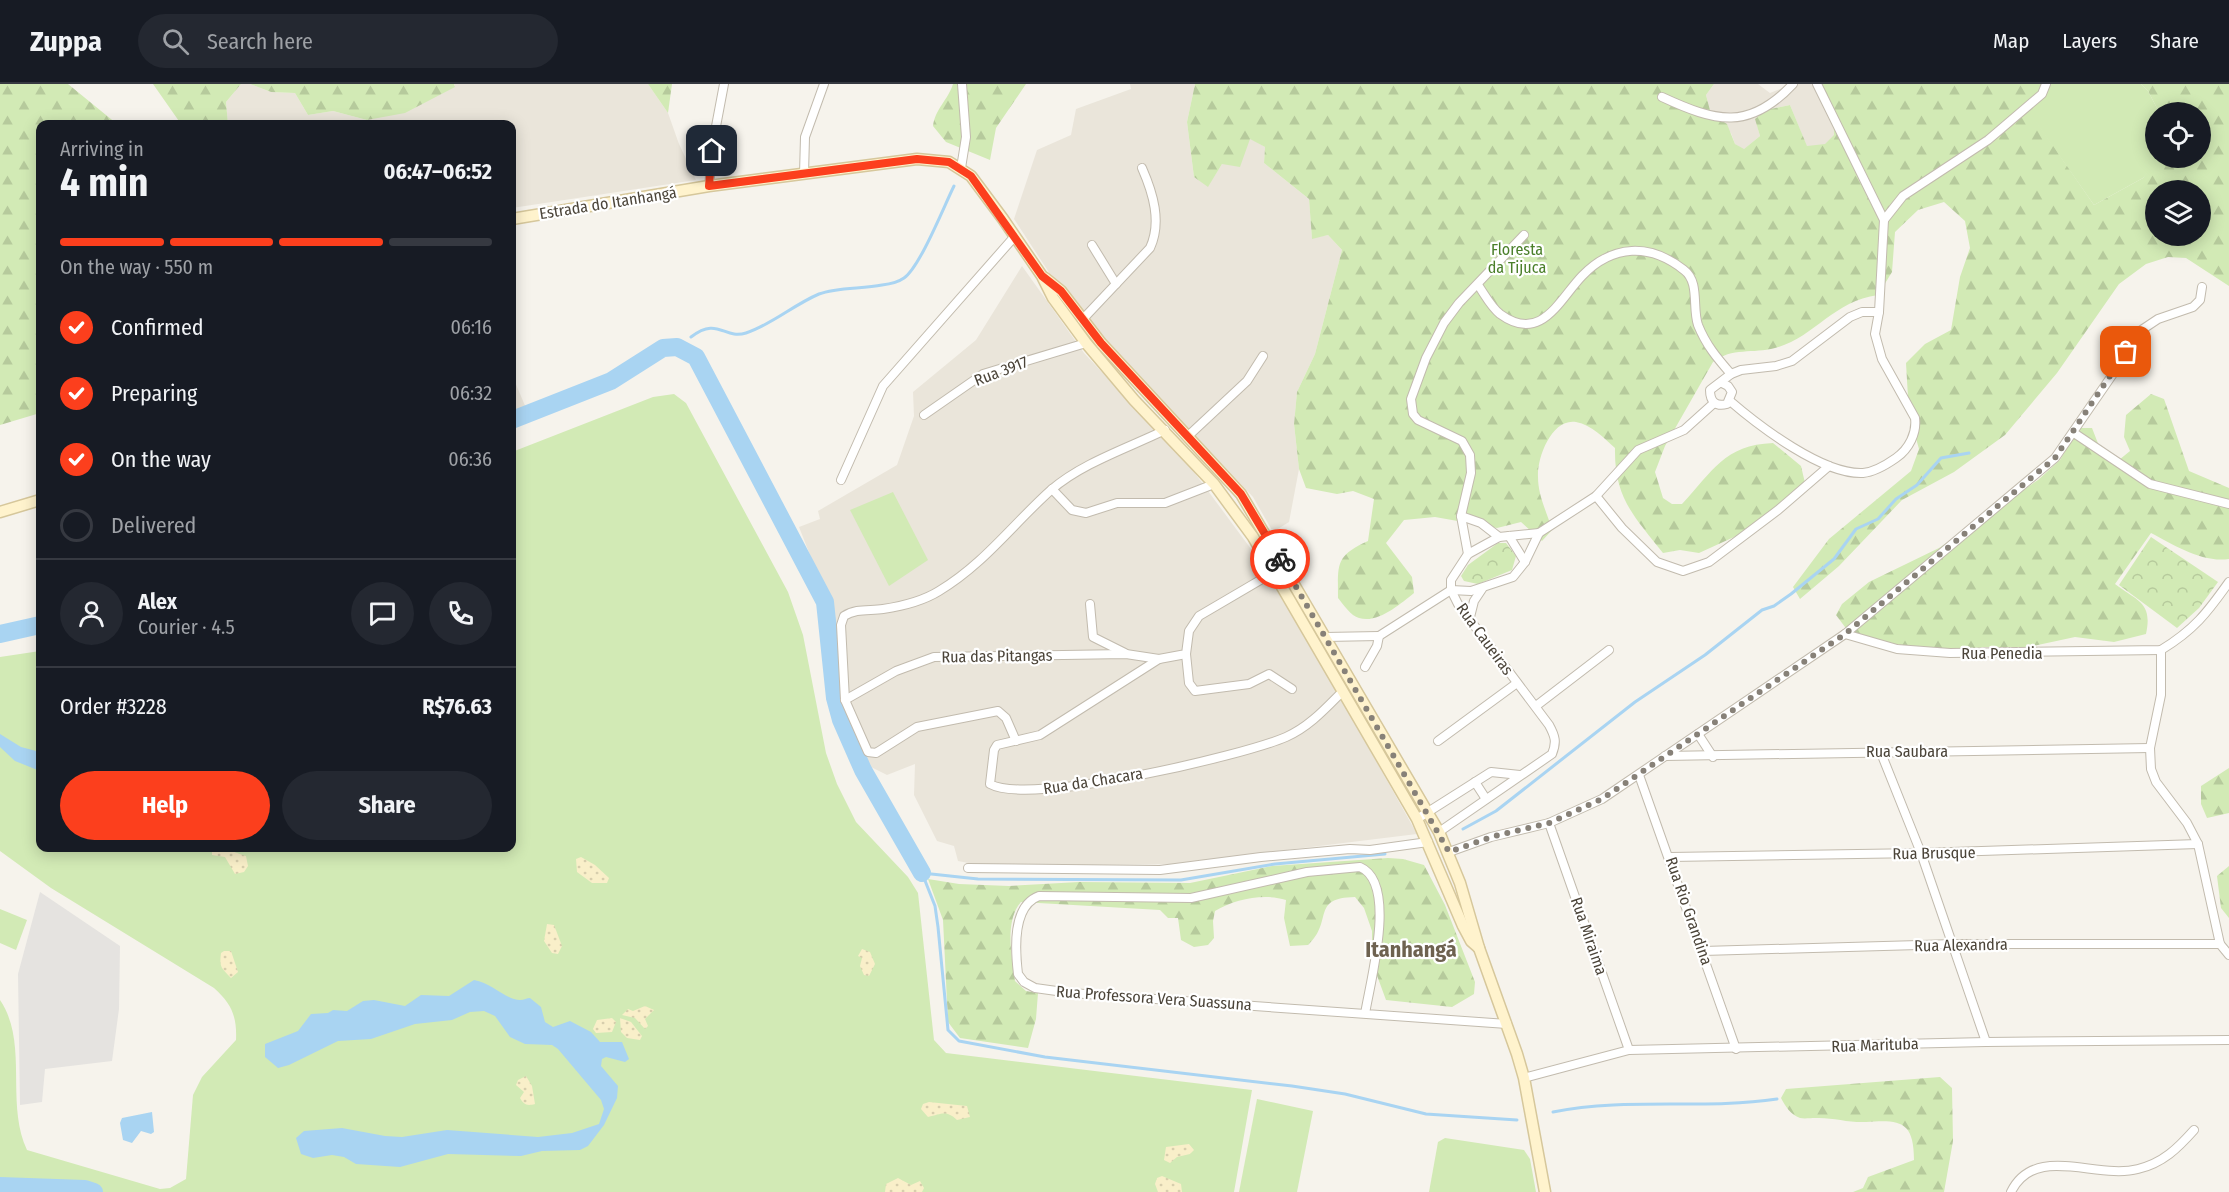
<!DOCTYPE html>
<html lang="en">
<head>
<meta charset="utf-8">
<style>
  :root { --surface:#171b24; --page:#242831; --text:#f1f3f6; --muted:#9ea1a6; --line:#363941; --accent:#fc3f1d }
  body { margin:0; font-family:"Fira Sans Condensed",sans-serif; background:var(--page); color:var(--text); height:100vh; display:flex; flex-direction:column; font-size:22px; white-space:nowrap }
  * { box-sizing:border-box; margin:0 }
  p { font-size:20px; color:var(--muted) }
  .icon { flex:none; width:33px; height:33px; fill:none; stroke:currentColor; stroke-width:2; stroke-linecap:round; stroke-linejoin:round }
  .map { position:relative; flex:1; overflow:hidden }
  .details { position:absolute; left:36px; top:36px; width:480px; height:732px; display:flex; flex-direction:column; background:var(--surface); border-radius:12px; box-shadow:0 3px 15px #0003 }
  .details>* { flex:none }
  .fabs { position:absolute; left:2145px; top:18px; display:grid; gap:12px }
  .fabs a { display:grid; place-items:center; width:66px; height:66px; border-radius:50%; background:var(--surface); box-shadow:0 3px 15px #0003; font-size:30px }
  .pin { position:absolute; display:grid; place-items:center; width:51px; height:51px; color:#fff; margin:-26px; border-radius:12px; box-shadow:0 3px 9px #0006 }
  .courier { position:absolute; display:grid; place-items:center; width:60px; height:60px; margin:-30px; border:4px solid #fc3f1d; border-radius:50%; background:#fff; color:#222; box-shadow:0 2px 8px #0007 }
  .headline em { font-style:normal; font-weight:700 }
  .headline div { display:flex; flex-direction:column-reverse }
  .headline { display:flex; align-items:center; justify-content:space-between; height:102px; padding:0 24px }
  h1 { font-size:39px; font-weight:700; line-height:45px }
  .bar { display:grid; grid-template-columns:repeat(4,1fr); gap:9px 6px; align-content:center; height:72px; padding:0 24px }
  .bar i { height:8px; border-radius:4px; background:var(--line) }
  .bar .current { background:var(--accent) }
  .bar p { grid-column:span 4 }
  .line { display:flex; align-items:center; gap:15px; padding:0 24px; border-top:2px solid var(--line) }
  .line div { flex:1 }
  .round { display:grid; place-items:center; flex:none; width:63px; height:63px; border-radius:32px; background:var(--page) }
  ol { padding:0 24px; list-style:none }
  li { display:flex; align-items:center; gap:18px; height:66px }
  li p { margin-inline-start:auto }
  li .icon { padding:6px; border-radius:50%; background:var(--accent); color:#fff; stroke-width:4 }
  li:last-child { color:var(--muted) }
  li i { width:33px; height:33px; border:3px solid var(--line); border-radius:50% }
  .primary-button { display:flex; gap:12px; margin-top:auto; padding:12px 24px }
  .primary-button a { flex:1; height:69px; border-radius:36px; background:var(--accent); color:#fff; font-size:24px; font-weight:700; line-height:69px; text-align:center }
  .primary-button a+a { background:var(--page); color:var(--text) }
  header { display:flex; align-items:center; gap:36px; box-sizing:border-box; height:84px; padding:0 30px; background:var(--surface); border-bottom:2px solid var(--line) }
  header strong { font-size:28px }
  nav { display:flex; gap:33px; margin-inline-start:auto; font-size:21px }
  .search { width:420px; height:54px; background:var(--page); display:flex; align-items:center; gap:15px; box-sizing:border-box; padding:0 21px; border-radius:33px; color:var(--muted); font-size:22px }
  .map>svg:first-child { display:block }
  .residential { fill:#eae5da }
  .green { fill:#d2eab5 }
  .forest { fill:url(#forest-firs); fill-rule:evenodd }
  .sand { fill:url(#sand-dots) }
  .park { fill:url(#park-crowns) }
  .parking { fill:#e5e3e0 }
  .water { fill:#a9d4f2 }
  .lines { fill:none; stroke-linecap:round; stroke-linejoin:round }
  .stream { stroke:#a9d4f2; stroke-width:3 }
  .river { stroke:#a9d4f2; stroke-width:18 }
  .minor-casing { stroke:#c2bbae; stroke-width:10 }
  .secondary-casing { stroke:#d6c79b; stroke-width:13 }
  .minor { stroke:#fff; stroke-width:8 }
  .secondary { stroke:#fff3cd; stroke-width:10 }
  .done { stroke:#878178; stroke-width:6; stroke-dasharray:0 10.8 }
  .route { stroke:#fc3f1d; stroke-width:8 }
  .labels { text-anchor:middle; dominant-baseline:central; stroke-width:4.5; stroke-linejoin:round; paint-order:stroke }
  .street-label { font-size:16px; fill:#4b4439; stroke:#fff }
  .park-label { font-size:16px; fill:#4a7f2a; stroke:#fff }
  .district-label { font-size:22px; font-weight:bold; fill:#6e6250; stroke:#fff }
</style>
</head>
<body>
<header>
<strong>Zuppa</strong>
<div class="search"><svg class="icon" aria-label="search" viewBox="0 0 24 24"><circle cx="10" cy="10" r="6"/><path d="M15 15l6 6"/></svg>Search here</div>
<nav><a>Map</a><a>Layers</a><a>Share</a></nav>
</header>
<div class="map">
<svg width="2229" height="1108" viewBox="0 0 2229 1108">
  <defs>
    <pattern id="forest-firs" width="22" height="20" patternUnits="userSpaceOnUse" patternTransform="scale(1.5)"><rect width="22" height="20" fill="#d2eab5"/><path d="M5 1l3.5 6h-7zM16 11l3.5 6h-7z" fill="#b6ca9c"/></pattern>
    <pattern id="sand-dots" width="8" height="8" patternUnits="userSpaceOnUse" patternTransform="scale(1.5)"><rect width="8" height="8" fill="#f9efc9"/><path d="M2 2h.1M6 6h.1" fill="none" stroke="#d7cead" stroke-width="1.8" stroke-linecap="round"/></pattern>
    <pattern id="park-crowns" width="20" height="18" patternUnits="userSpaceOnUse" patternTransform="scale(1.5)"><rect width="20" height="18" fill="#d2eab5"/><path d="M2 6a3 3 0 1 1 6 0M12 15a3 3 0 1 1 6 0" fill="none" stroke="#b6ca9c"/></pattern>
  </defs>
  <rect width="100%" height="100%" fill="#f6f3ec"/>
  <g class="residential">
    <polygon points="241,0 250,0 271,8 295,9 308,31 333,27 367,36 455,2 454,0 648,0 668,29 679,60 696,96 512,124 512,40 228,40 226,18"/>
    <polygon points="1130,0 1195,0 1187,38 1194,93 1208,102 1222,80 1250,54 1265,63 1264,79 1309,115 1312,154 1328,151 1342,166 1315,270 1297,308 1294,340 1299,385 1289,438 1273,448 1253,413 1120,271 1052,193 1014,135 1037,66 1071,51 1076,25 1131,5"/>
    <polygon points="1714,0 1758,0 1770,9 1793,0 1819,0 1833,26 1834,52 1825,61 1807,63 1790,21 1766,26 1757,41 1760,52 1743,66 1735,60 1731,49 1711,30 1706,11"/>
    <polygon points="1022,182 1084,269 1191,384 1254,469 1329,593 1417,750 1172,780 984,782 958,777 954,762 937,757 914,711 915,680 887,691 867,681 844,637 831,524 799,443 820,435 818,427 897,381 914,332 913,308 976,256"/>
    <polygon points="512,291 526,324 512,329"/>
  </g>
  <g class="green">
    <polygon points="2046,0 2141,0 2148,7 2159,28 2156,28 2156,79 2143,94 2094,121 2023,20"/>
    <path d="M674,310l12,9 102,189 15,43 23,118 11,31 19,38 52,55 10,16 16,147 12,13 306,37 -18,102h-1234v-192c29,43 5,103 27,150l133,39 10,-1 16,-9 7,-84 9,-18 34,-37c1,-23 -4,-36 -22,-52l-163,-100 -51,-37v-194l40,-6v197h472v-396l141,-55z"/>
    <polygon points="893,408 928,476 889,502 850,426"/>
    <polygon points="0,825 27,836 16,866 0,859"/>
    <polygon points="1257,1015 1313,1027 1297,1108 1239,1108"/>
    <polygon points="1445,1054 1524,1066 1530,1075 1536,1108 1429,1108 1438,1058"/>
  </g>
  <g class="forest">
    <polygon points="0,0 68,0 117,40 40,40 40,329 0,341"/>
    <polygon points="153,0 241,0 226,18 228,40 181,40"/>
    <polygon points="250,0 454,0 455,3 405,29 367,36 333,27 308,31 295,9 271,8"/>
    <polygon points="648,0 672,0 668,29"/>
    <path d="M953,0h73l-30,44 -6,32 -44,-18 -13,-16c2,-17 15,-26 20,-42z"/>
    <path d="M1195,0h519l-8,11 5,19 16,10 8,20 9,5 16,-13 -5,-17 11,-9 24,-5 17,41 18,-2 9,-9 -1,-25 -14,-26h227l-22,20 70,101 49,-27 14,-20h43v-46h-41l-11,-21 -7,-7h88v202l-43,-28 -18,-1 -22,7 -27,20 -62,89 -52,62 -51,37 -52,28 -63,66 -39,33 -7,-12 36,-48 82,-68 8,-22 -10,-35 -3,-51 19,-19 26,-14 9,-53 10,-29 -5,-27 -21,-19 -26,8 -23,22 -3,40 -14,23c-45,6 -64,43 -103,53 -22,6 -43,-1 -62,14l-48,84 -10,26 8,26 9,6h10c31,-33 42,-59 91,-61l28,23 4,17 -49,44 -57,26 -19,-3 -17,3c-29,-37 -49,-55 -48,-105 -11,-10 -23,-23 -39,-26 -24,-4 -39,35 -38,55 0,19 9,35 14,53l-10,11 -21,-19 -24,6 -62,-11 -31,3 -18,23 26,34 2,16c-14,11 -36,31 -55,25 -8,-2 -16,-14 -21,-20 0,-34 -3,-42 30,-57l6,-42 -21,-8 -16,3 -31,-6 -7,-19 -5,-45 3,-32 18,-38 27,-104 -14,-15 -16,4 -3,-40 -45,-36 1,-16 -15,-8 -10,28 -18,-3 -14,23 -14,-10 -7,-55zM2156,106h44v46h-44z"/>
    <path d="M2151,310l13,5 25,72 40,17v71c-27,4 -55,-14 -78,-26l-36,51c22,17 38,18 31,50l-32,8 -39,-5 -47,10h-43l-48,6 -83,-14 -18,-24 6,-11 27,-22 70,-34 99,-68 22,-20 19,-32h13l7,18 20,14 11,-9 -6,-14 2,-22z"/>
    <polygon points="2229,684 2229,729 2207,734 2201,720 2201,702"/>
    <path d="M1388,774l15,1 21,6 21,40 30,77 -1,12 -22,13 -66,-7 -14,-38v-31l-8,-23 -9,-11c-45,1 -21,24 -47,48l-18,1 -6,-28 2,-18c-22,-7 -51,-1 -71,11l-2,10 1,17 -6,7 -14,2 -13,-7 -3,-22h-10l-8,-8 -139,-8c-17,19 -9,55 -6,79l11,10 12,2 -2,26 -8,29 -68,-10 -12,-16 -5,-102 -15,-41 31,5 50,2 70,-4 111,1 82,-17z"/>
    <polygon points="2229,782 2229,834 2221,824 2217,792"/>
    <path d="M1940,993l12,11 1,53 -9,51h-91l10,-4 5,-11 46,-17c0,-40 -15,-40 -48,-38 -17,1 -34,-5 -51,-4 -4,0 -11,1 -15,0 -9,-3 -15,-12 -19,-20l5,-9z"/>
  </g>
  <g class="sand">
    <path d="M212,764c19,-1 18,4 34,8l2,10 -4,6 -9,2 -10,-17 -13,-2z"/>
    <polygon points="581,773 595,781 609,794 607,799 592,799 577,788 576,775"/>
    <polygon points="547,840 554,841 562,862 558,870 552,869 544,857"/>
    <polygon points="862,865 870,868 875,880 869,892 864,891 860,882 862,874 858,872"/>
    <path d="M224,867h7l7,21 -7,6c-9,-10 -12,-10 -10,-25z"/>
    <polygon points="645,922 654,926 645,935 648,942 645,945 635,934 622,931 628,925 633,927"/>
    <polygon points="612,934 616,938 612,948 596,949 593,945 597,936"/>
    <polygon points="620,934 631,938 642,952 640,956 627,954 621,948"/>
    <path d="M526,992l6,10 3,18c-8,2 -11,1 -15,-6l4,-6 -8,-7 2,-5z"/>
    <path d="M929,1018l38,4 3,11 -13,3c-11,-10 -15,-6 -29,-3l-7,-8 2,-5z"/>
    <polygon points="1189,1060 1194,1066 1190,1070 1177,1073 1170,1079 1164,1076 1166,1063"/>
    <polygon points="1162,1092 1181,1100 1182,1108 1158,1108 1155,1100 1157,1094"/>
    <polygon points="898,1094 911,1101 920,1097 924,1104 922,1108 885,1108 886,1100"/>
  </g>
  <g class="park">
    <polygon points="2151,453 2218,498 2199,524 2177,544 2119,501"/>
    <polygon points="1498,459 1506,459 1516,472 1512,486 1478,500 1464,497 1461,492 1468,481"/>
  </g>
  <polygon class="parking" points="40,808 120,862 119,925 112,977 45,985 42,1018 20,1021 18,890"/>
  <g class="water">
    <polygon points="0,650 21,663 40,668 40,687 15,677 0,663"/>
    <path d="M474,896c18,3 32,20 46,20 4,0 7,-2 10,-2l11,9 4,15 8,5 17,-6 21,11 9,10h22l7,17 -4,3 -19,-5 -4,2 -1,7 17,20 -1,12 -13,27 -16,21 -8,4 -38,1 -21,5 -73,-2 -48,13 -44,-3 -12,-7 -12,-2 -19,3 -12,-4 -5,-16 8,-7 38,-3 43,8 17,1 45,-7 91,7 34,-4 27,-9 5,-15 -3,-9 -43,-51 -6,-4 -27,-1 -15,-7 -15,-21 -11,-5 -14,1 -18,8 -37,4 -44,15 -33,2 -49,24 -11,3 -13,-11v-13l33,-13 13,-17 17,-1 5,-3 14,1 16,-10 11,-1 31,6 16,-11 28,1z"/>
    <polygon points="152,1028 154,1048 151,1050 141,1047 132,1059 123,1056 120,1039 122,1034"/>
    <polygon points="0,1096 31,1097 32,1108 0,1108"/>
  </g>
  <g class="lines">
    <g class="stream">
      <path d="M691,253c27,-21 33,3 55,-4 27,-9 47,-28 73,-39 18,-7 43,-5 63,-9 8,-1 15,-2 22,-7 16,-11 40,-72 50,-92"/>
      <polyline points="1463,745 1496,727 1635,618 1705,571 1762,526 1774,522 1791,510 1834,475 1856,445 1878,435 1896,415 1917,401 1941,374 1969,369"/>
      <polyline points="1385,770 1275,780 1181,796 978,795 922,789 935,822 938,843 948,946 959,957 1045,973 1292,1002 1345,1010 1426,1030 1517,1036"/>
      <path d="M1553,1028c74,-15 150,-2 224,-13"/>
    </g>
    <g class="river">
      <polyline points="512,336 611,297 663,264 677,263 696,273 825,518 835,614 841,636 863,686 922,789"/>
      <polyline points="0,550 40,541"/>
      <polyline points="0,1102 85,1105 94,1108"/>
    </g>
    <defs>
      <g id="minor">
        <polyline points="1817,0 1884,136"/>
        <path d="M1662,13c54,25 87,34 131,-13"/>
        <polyline points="961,84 966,53 962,0"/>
        <polyline points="804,90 805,53 824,0"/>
        <polyline points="709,102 714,53 724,0"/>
        <polyline points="1092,161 1116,200"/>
        <path d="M1478,201c7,10 13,22 22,29 41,30 59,-14 82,-38 31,-32 68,-33 102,-6 16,12 8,38 14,55 8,20 19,33 33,49"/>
        <path d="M1082,236l68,-72c12,-26 3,-55 -8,-80"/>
        <path d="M1722,299l6,3 4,6 -5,12c-11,3 -17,-2 -17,-14l21,-16 10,-4 35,-4 16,-5 58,-44 12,-5h17"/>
        <path d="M1730,317c29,25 93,74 133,72 12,-1 23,-8 33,-15 13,-9 21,-25 19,-40l-33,-59 -7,-25 4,-22 5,-92 19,-24 85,-56 54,-46 4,-10"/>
        <polyline points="924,331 983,290 1086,259"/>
        <polyline points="2074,349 2150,400 2229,420"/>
        <polyline points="1187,353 1247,297 1263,272"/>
        <polyline points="841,396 883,302 1015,152"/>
        <polyline points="1052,405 1072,426 1086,429 1117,419 1165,419 1214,400"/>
        <polyline points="1596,412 1622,444 1657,478 1683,487 1709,478 1778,426 1829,382"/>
        <polyline points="1461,432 1481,439 1499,453"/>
        <polyline points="1509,452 1525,478"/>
        <polyline points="1468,470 1461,432 1471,389 1470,371 1462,357 1418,336 1413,330 1411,315 1426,274 1444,239 1459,219 1524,151"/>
        <path d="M1274,488l-75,44 -10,15 -3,23 -27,5 -119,76 -43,10 -3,5 -4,34c39,22 252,-28 296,-47 23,-10 40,-29 57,-46"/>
        <polyline points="1090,520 1093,553 1125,569"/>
        <polyline points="1470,533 1474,517 1482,505"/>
        <path d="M1845,550l52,15 53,4 211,-3c33,-20 46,-37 68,-68"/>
        <polyline points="1325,553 1379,552"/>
        <polyline points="2161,566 2161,611 2150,664 2151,685 2156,698 2187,739 2198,760 2220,860 2229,871"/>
        <polyline points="1186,570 1189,599 1195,607 1249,600 1269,590 1292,605"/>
        <polyline points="1365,583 1377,562 1379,552 1451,506 1471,507 1513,493 1525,478 1539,449 1596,412 1638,366 1684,346 1714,319"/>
        <polyline points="845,616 896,587 934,573 1126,570 1159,575"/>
        <polyline points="1536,622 1609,566"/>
        <polyline points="1698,650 1713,673"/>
        <path d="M1016,657l-10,-23 -8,-7 -81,16 -41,26 -8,-1 -23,-52 -4,-75 3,-9c12,-8 26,-5 39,-7 20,-3 40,-8 56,-18 45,-27 74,-67 112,-101 31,-27 77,-42 114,-60"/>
        <polyline points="1438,657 1517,599"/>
        <polyline points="1881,669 1921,769 1986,958"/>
        <polyline points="1665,672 2150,664"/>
        <polyline points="1639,691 1736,965"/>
        <polyline points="1475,698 1486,715"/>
        <polyline points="1417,735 1491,688 1520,691"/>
        <polyline points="1549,739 1629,966"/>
        <path d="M1439,748l113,-78c5,-12 3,-18 -3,-29l-91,-121 -7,-14v-10l17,-26 31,-17 40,-4"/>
        <polyline points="1449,768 1491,753 1549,739 1602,715 1845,550 2055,374 2115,287 2137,249 2158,235 2193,223 2200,216 2202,203"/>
        <polyline points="1670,773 1921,769 2198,760"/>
        <polyline points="968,784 1160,786 1261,773 1350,765 1370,766 1428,758"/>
        <polyline points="1703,867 1954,860 2220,860"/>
        <path d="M1365,930c5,-32 33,-131 -5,-147l-53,5 -116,26 -152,-2c-27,10 -24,53 -21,78l6,8 11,6 36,5 436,31"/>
        <polyline points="1524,994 1629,966 1986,958 2229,956"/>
        <path d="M2011,1108c24,-49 85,-12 127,-23 25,-6 40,-21 56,-39"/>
      </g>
      <g id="secondary">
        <polyline points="512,135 709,102 917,75 949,78 971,92 1003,135 1042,192 1053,214 1086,259 1134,316 1214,400 1253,453 1417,735 1463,842 1471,857 1479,864"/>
        <polyline points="1045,194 1061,207 1101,259 1241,410 1439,748 1460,799 1479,864 1517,970 1524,994 1545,1108"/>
        <polyline points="0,428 40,416"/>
      </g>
    </defs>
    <use href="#minor" class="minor-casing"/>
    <use href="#secondary" class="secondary-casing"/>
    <use href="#minor" class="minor"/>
    <use href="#secondary" class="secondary"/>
  </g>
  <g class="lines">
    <polyline class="done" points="1280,475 1449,768 1491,753 1549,739 1602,715 1845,550 2055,374 2126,268"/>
    <polyline class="route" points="712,67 709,102 917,75 949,78 971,92 1042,192 1061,207 1101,259 1241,410 1280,475"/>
  </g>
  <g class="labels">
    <g class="street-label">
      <text transform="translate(608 119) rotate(-9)">Estrada do Itanhangá</text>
      <text transform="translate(1001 287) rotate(-21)">Rua 3917</text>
      <text transform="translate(1485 555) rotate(54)">Rua Caueiras</text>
      <text x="2002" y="569">Rua Penedia</text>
      <text transform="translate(997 572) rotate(-1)">Rua das Pitangas</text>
      <text x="1907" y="667">Rua Saubara</text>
      <text transform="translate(1093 697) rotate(-9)">Rua da Chacara</text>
      <text transform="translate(1934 769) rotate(-1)">Rua Brusque</text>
      <text transform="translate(1689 827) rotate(71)">Rua Rio Grandina</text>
      <text transform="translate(1589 852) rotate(71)">Rua Miraima</text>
      <text transform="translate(1961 861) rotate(-1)">Rua Alexandra</text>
      <text transform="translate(1154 914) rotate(4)">Rua Professora Vera Suassuna</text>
      <text transform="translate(1875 961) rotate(-2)">Rua Marituba</text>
    </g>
    <g class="park-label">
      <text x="1517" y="165">Floresta<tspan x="1517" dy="18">da Tijuca</tspan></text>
    </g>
    <g class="district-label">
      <text x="1411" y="865">Itanhangá</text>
    </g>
  </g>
</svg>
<div class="fabs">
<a><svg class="icon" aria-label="locate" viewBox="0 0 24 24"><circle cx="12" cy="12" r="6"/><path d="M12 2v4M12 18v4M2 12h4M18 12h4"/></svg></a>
<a><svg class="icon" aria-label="layers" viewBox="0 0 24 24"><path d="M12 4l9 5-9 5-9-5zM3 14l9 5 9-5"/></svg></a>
</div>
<div class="pin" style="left:2126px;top:268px;background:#ea580c"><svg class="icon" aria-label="bag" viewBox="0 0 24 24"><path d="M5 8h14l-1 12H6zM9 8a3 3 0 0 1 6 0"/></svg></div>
<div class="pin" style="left:712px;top:67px;background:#1f2937"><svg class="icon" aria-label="home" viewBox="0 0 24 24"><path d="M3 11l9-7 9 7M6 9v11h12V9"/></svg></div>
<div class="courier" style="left:1280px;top:475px"><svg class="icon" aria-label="bike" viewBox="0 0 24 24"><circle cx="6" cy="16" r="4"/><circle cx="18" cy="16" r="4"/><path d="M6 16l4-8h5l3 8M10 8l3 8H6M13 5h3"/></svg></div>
<section class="details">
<div class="headline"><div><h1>4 min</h1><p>Arriving in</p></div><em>06:47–06:52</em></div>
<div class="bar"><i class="current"></i><i class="current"></i><i class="current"></i><i></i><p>On the way · 550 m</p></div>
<ol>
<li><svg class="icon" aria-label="check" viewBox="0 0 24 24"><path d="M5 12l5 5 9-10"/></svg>Confirmed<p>06:16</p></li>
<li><svg class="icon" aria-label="check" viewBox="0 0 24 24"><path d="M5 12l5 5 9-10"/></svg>Preparing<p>06:32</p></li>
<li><svg class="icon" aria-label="check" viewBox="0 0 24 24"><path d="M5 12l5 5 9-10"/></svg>On the way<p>06:36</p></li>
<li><i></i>Delivered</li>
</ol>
<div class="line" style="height:108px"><a class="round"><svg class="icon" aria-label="person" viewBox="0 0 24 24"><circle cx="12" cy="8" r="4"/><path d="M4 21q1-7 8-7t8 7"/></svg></a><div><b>Alex</b><p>Courier · 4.5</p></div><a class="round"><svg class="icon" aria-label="chat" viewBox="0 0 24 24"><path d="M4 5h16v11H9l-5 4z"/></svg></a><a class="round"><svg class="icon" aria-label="phone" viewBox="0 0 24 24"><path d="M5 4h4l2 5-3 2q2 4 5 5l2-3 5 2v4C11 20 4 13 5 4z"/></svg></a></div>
<div class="line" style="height:78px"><div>Order #3228</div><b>R$76.63</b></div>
<div class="primary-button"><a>Help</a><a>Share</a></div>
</section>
</div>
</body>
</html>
